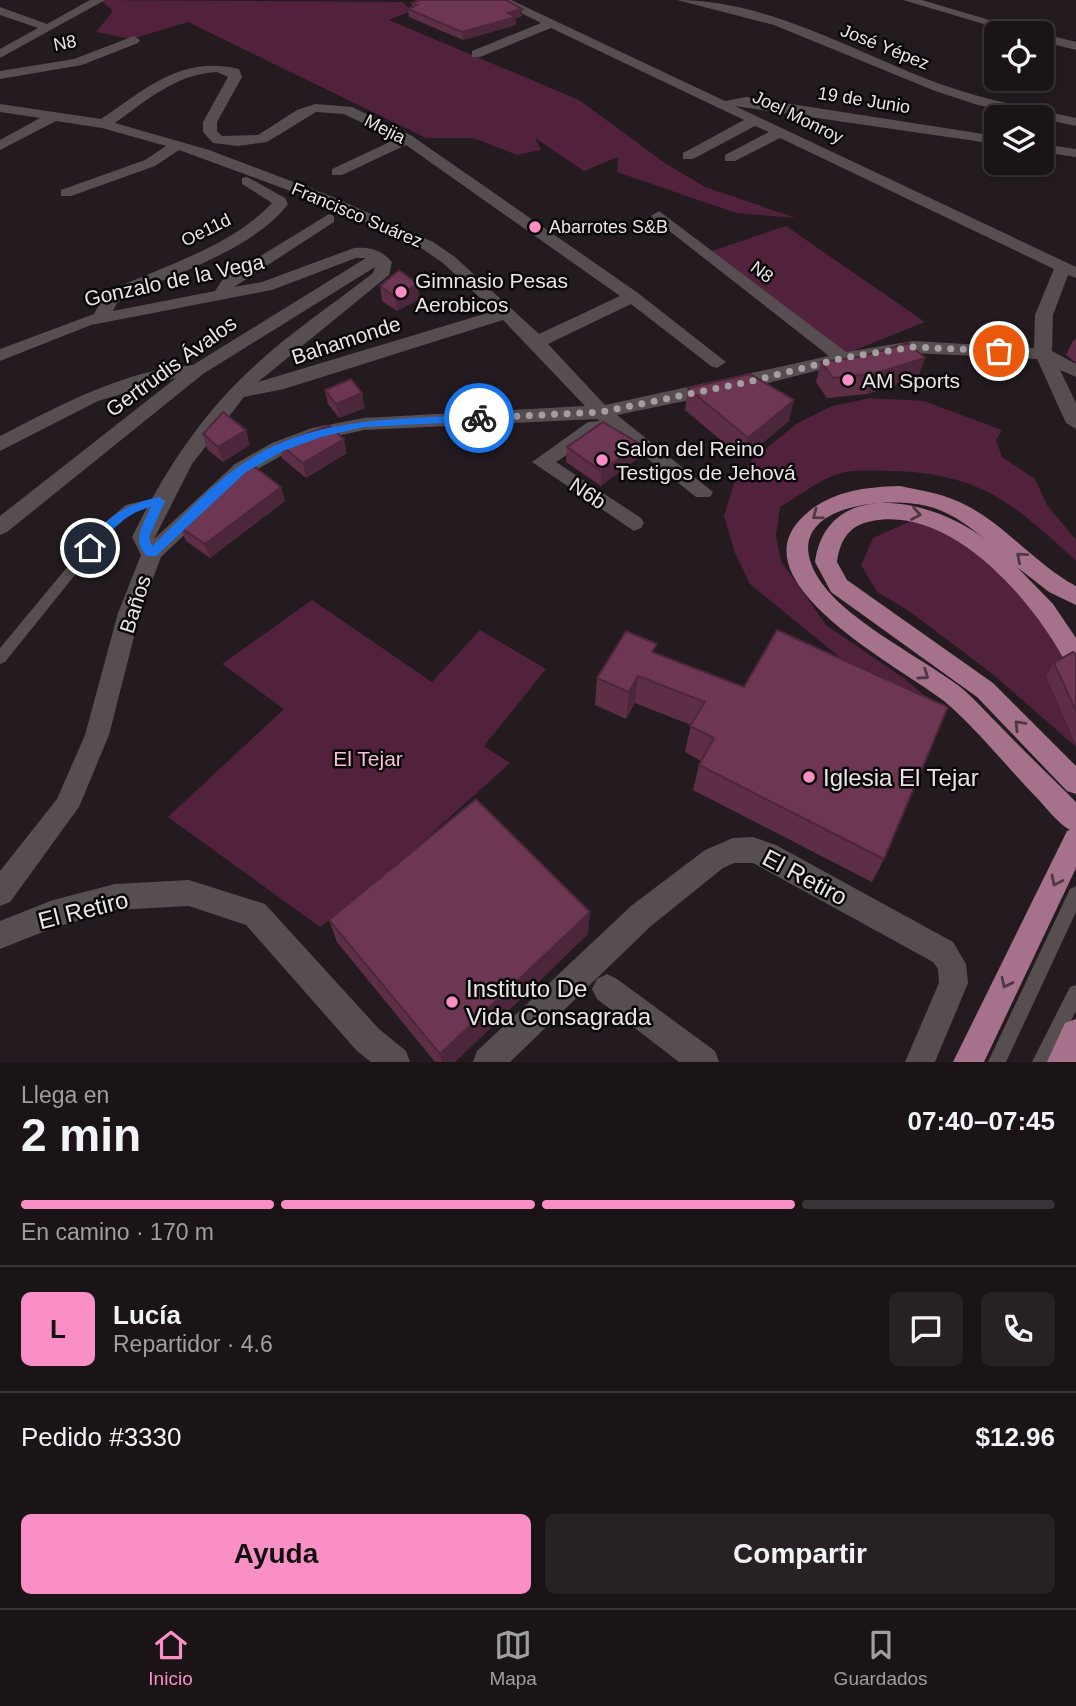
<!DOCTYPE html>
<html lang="es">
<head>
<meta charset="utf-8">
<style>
  :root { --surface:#1a1417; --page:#272124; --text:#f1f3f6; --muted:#9f9ea1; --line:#383336; --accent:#fa8fc6 }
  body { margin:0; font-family:Arial,sans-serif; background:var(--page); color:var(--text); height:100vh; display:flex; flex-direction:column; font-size:26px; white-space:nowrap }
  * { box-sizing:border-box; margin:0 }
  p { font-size:23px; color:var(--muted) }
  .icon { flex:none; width:38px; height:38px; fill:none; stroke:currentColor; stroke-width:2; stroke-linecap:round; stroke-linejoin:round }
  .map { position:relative; height:1062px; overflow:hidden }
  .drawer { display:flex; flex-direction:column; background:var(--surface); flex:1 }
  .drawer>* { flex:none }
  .controls { position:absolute; left:984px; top:21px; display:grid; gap:14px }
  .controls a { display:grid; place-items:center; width:70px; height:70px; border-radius:10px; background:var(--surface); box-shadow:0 4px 10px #0003,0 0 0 2px var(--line); font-size:35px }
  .pin { position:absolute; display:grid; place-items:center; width:60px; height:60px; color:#fff; margin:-30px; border:4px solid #fff; border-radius:50%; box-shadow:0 2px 7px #0007 }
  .courier { position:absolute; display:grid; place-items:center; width:70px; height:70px; margin:-35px; border:5px solid #1a73e8; border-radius:50%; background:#fff; color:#222; box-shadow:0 2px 9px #0007 }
  .summary em { font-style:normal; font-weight:700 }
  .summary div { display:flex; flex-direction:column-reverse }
  .summary { display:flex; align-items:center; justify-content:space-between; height:119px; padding:0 21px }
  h1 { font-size:46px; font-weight:700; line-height:52px }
  .bar { display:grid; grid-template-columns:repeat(4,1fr); gap:10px 7px; align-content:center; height:84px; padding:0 21px }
  .bar i { height:9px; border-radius:5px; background:var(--line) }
  .bar .current { background:var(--accent) }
  .bar p { grid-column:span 4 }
  .line { display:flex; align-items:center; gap:18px; padding:0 21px; border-top:2px solid var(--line) }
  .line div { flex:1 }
  .round { display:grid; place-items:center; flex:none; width:74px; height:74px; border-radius:10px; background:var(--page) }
  .button { display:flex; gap:14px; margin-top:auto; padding:14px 21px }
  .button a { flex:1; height:80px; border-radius:10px; background:var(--accent); color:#111; font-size:28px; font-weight:700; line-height:80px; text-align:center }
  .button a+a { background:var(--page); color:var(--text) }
  .menu { display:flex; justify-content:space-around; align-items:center; height:98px; border-top:2px solid var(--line); background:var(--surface); font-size:19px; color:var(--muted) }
  .menu a { display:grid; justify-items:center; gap:4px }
  .menu .current { color:var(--accent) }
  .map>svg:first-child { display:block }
  .green { fill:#52213c }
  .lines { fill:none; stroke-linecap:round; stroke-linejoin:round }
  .lane { fill:#574e52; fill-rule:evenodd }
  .street { fill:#574e52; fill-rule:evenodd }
  .primary { fill:#a6718b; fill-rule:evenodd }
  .wall { fill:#5e2e47 }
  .shaded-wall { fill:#4c263a }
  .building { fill:#6d3653; stroke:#4c263a; stroke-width:2 }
  .oneway { stroke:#503743 }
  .route { fill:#1a73e8 }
  .done { stroke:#a49ea0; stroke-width:7; stroke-dasharray:0 12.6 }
  .poi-dot { fill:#fa8fc6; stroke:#0a0708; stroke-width:2.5 }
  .labels { text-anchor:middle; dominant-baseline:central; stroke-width:5; stroke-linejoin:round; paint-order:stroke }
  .far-street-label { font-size:18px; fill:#e9e4e6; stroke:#0a0708 }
  .far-poi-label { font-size:18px; fill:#e9e4e6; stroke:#0a0708; text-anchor:start }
  .street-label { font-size:21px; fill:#e9e4e6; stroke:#0a0708 }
  .poi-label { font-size:21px; fill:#e9e4e6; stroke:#0a0708; text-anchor:start }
  .park-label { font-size:21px; fill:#f5bfd8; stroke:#0a0708 }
  .near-poi-label { font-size:24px; fill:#e9e4e6; stroke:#0a0708; text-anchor:start }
  .near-street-label { font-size:24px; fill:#e9e4e6; stroke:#0a0708 }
</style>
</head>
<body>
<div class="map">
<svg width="1076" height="1062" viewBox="0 0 1076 1062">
  <rect width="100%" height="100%" fill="#231b1f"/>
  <g class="green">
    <polygon points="100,0 403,2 411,11 389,20 579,100 665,163 705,187 796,218 736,213 617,172 618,157 584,171 535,138 541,150 517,155 473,138 426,138 188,22 132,39 96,32 113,11"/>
    <polygon points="786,226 925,322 845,354 706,253"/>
    <path d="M870,398l54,3 78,29 -6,10 6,17 33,22 12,26 29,35v21c-60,-56 -95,-87 -181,-90 -16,0 -39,-2 -54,2 -21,6 -42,23 -61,34l-4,29 5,25 45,64 79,54 27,23 -89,-42 -93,-76 -15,-31 -11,-37 10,-33 19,-24 43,-35 36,-18z"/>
    <polygon points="917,518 963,536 1034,610 1067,664 1046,677 1076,747 995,676 909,611 877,592 861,565 873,538"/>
    <polygon points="312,600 432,682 480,630 546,669 484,746 510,763 391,870 320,927 168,817 284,709 222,664"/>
  </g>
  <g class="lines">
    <g class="lane">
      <polygon points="159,497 163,498 165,501 163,504 134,511 111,530 5,662 0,664 0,648 103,524 126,505"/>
      <polygon points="1076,886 1076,912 1006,1062 988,1062 1070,889"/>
      <polygon points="1076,985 1076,1011 1050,1062 1032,1062 1070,987"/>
    </g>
    <g class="street">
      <polygon points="90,0 105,0 0,58 0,49 38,28 0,15 0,7 47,24"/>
      <path d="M496,0h15l214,101 21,-4 250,39v8l-261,-38 341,161v11l-8,-3 -15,40 -1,36 24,13v13l-16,-7 16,33v26l-10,-6 -29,-64 -124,-6 -70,11 -95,24 -131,27 96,77 -3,5h-14l-79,-63h-18l-43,28 85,56 3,5 -3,5 -7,3 -102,-69 56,-40 12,-1 -3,-2 -233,11 -41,9 -37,14 -37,21 -88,83 -21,56 -31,122 -30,72 -69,95 -10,4v-35l57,-72 28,-64 33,-122 23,-58 -9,-18c30,-61 66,-118 116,-165 38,-37 83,-66 125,-99l2,-6 -172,107 -196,158 -7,3v-19l176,-138 -78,23 -98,50v-15c61,-31 124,-66 193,-71l173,-107h-10l-84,32 -181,35 -91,36v-12l94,-35 10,-18 12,-8c51,-23 117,-43 156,-85l-30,-19v-6l5,-1 38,21 3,6c-33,44 -111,69 -160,92l-11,7 -4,8 102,-20 8,-12 106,-65 5,2v6l-100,65 28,-5 92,-34c17,-1 27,2 38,14l-3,13 -131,107 236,-71 -51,-48 -22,-15 -98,-45 -144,-53 -24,16 -84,30h-10v-6l84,-30 21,-14 -64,-18 -46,-7 -56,29v-10l40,-22 -40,-6v-8l101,15c45,-30 80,-64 138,-50l3,8 -25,45v9l5,5 36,-1 39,-25 18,-6 37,3 60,29 226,157 88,69 -9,6 -6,-2 -80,-62 -83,40 57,61 224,-49 -175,-137 -3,-3 8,-5 187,141 67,-11 121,7 1,-33 19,-46 -274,-131 -45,23h-10v-6l44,-23 -14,-6 -62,33h-10v-6l61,-33 -193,-92 -71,29h-8v-6l69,-28zM217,72l11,5 -25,45v10l10,11 25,3 29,-4 49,-30 28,2 52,25 -64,30v6h10l64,-30 214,151 -81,38 -84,-77 -22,-15 -100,-45 -124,-47 -94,-27c32,-23 61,-49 102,-51zM503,320l82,86 -221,12 -52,10 -40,15 -37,21 -81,75 38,-75 52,-67 40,-8z"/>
      <path d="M677,0c95,0 182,55 269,86 42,15 86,22 130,32v8l-98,-21 -43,-14 -161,-66z"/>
      <polygon points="903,0 922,0 1033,33 1014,33"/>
      <polygon points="1041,33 1076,42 1076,50 1041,41"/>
      <polygon points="134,36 140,40 138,43 82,65 0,79 0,71 74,59"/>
      <polygon points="1041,144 1076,149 1076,157 1041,152"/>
      <polygon points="753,837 776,845 953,942 966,964 968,983 935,1062 905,1062 939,983 938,969 933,962 753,863 734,863 723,868 651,926 510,1062 473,1062 477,1051 631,906 705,850 733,838"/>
      <polygon points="189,880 265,904 379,1029 406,1051 410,1062 371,1062 357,1051 246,925 189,906 115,910 53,928 0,949 0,921 53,900 115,884"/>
      <polygon points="607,974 617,979 715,1051 719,1062 679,1062 597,999 592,989 597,979"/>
    </g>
    <g class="primary">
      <path d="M900,486c19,4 39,7 57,15 45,19 76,62 119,85v19l-27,-13 -32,-25 36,37 23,34v32l-8,-3c-33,-65 -116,-162 -196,-146 -23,4 -32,19 -35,41l10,18 146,103 83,83v28l-9,-3 -90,-94 -146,-105 -16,-30c13,-89 123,-61 171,-22 -17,-14 -37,-29 -59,-34 -44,-11 -150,1 -110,70 24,42 102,80 142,110 14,11 26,25 38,37 26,27 53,53 79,79v66l-92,194h-31l114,-231 3,-1c-13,-7 -24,-23 -34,-33 -30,-31 -59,-68 -92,-96 -38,-31 -202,-114 -146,-179 26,-30 64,-35 102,-36z"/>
      <polygon points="1076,1019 1076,1062 1047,1062 1065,1023"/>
    </g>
  </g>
  <g class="wall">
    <polygon points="412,3 522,16 515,19 516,25 463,40 409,17 408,9 412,7"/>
    <polygon points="418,284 419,299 397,311 382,301 380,286"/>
    <polygon points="1076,339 1076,363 1066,355 1073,341"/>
    <polygon points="821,362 918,378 867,394 827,398 816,382"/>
    <polygon points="688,388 789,421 743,459 685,410"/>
    <polygon points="325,390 365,408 339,418 328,404"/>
    <polygon points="203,434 250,445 223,462 207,449"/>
    <polygon points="279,444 347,453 306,478 282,458"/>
    <polygon points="640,444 638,458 601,486 566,462 567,447"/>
    <polygon points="281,487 285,501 210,558 186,541 180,527"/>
    <polygon points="655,654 884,859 872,882 693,790 699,765 701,761 685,752 691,725 635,703 626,719 595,705 597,678"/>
    <polygon points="1076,654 1076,746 1046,677 1054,663"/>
    <polygon points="329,920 588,934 455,1062 435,1062 337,942"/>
  </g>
  <g class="shaded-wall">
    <polygon points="522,9 522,16 515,19 516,25 463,40 462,32"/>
    <polygon points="418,284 419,299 397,311 395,297"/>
    <polygon points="925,358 918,378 867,394 873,374"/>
    <polygon points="362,393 365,408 339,418 336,404"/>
    <polygon points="794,400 789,421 743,459 748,438"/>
    <polygon points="246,430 250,445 223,462 218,447"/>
    <polygon points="344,439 347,453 306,478 303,463"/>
    <polygon points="640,444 638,458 601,486 601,471"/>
    <polygon points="281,487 285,501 210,558 205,544"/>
    <polygon points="638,676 635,703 626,719 629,692"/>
    <polygon points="590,912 588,934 455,1062 442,1062 440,1054"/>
  </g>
  <g class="building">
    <polygon points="420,0 506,0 522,9 508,13 515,17 462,32 408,9 417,5 412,3"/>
    <polygon points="399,270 418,284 395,297 380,286"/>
    <polygon points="908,343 925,358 873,374 833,378 821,362 859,357"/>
    <polygon points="750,374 794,400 748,438 688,388"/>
    <polygon points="351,379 362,393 336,404 325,390"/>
    <polygon points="223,412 246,430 218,447 203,434"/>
    <polygon points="603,422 640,444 601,471 567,447"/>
    <polygon points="329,426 344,439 303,463 279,444"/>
    <polygon points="251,464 281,487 205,544 180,527 231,476"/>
    <polygon points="777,630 948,707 884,859 699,765 714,738 690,726 705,702 638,676 629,692 597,678 626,631 657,644 652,652 744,687"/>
    <polygon points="1073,652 1076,654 1076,711 1054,663"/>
    <polygon points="476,799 590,912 440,1054 329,920"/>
  </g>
  <defs><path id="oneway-chevron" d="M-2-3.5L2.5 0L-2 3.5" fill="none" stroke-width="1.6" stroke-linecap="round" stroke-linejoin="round" transform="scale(1.75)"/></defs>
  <g class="oneway">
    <use href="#oneway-chevron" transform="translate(916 514) rotate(10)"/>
    <use href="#oneway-chevron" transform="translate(817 515) rotate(143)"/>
    <use href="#oneway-chevron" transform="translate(1021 557) rotate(-139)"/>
    <use href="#oneway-chevron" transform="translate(924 675) rotate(35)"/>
    <use href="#oneway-chevron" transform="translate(1019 725) rotate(-134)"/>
    <use href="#oneway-chevron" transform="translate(1056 881) rotate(116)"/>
    <use href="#oneway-chevron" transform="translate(1006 983) rotate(116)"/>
  </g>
  <path class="route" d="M479,415l5,3 -1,3 -119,6 -43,10 -38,14 -37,21 -90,84h-9c-16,-16 -4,-31 4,-49 -26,6 -40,24 -57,44l-9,-3c20,-31 39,-43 74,-51l6,4 -16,36 3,9c28,-26 55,-57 86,-79 69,-51 160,-48 241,-52z"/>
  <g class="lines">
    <polyline class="done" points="479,418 601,412 748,382 843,358 913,347 999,351"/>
  </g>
  <g class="poi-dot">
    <circle cx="535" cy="227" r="7"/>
    <circle cx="401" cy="292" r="7"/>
    <circle cx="848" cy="380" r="7"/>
    <circle cx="602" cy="460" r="7"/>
    <circle cx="809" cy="777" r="7"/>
    <circle cx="452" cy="1002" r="7"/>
  </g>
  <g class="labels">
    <g class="far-street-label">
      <text transform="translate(65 43) rotate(-11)">N8</text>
      <text transform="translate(885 47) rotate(22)">José Yépez</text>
      <text transform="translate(864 100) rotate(9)">19 de Junio</text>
      <text transform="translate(798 117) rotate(26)">Joel Monroy</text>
      <text transform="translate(385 129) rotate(27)">Mejia</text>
      <text transform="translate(357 215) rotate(23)">Francisco Suárez</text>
      <text transform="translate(206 230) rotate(-26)">Oe11d</text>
      <text transform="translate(762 272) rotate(37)">N8</text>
    </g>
    <g class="far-poi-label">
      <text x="549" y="227">Abarrotes S&amp;B</text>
    </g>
    <g class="street-label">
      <text transform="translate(174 280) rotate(-12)">Gonzalo de la Vega</text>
      <text transform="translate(346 340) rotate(-18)">Bahamonde</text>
      <text transform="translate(171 366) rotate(-36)">Gertrudis Ávalos</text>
      <text transform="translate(588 493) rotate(34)">N6b</text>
      <text transform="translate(135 604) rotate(-72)">Baños</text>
    </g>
    <g class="poi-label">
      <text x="415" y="280">Gimnasio Pesas<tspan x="415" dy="24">Aerobicos</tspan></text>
      <text x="862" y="380">AM Sports</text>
      <text x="616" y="448">Salon del Reino<tspan x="616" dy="24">Testigos de Jehová</tspan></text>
    </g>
    <g class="park-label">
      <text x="368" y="758">El Tejar</text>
    </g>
    <g class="near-poi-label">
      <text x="823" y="777">Iglesia El Tejar</text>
      <text x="466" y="988">Instituto De<tspan x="466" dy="28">Vida Consagrada</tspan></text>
    </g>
    <g class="near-street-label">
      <text transform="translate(805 877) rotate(28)">El Retiro</text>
      <text transform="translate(83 910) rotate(-14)">El Retiro</text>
    </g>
  </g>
</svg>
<div class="controls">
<a><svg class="icon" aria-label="locate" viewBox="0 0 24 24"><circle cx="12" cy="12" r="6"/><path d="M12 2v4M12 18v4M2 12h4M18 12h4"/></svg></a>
<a><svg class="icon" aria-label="layers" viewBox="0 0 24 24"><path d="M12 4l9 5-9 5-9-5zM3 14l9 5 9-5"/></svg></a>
</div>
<div class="pin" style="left:999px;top:351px;background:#ea580c"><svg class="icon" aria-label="bag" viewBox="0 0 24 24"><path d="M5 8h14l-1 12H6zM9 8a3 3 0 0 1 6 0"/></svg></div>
<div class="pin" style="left:90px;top:548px;background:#1f2937"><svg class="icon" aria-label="home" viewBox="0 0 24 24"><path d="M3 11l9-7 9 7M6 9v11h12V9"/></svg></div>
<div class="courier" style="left:479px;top:418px"><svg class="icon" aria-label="bike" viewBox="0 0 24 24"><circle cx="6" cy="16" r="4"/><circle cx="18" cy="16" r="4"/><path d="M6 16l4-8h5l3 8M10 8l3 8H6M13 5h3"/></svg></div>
</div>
<section class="drawer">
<div class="summary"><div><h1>2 min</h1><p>Llega en</p></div><em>07:40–07:45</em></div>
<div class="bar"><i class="current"></i><i class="current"></i><i class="current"></i><i></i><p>En camino · 170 m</p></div>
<div class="line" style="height:126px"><b class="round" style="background:var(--accent);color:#111">L</b><div><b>Lucía</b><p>Repartidor · 4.6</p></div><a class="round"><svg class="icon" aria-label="chat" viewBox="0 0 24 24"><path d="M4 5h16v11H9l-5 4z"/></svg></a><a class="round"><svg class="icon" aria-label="phone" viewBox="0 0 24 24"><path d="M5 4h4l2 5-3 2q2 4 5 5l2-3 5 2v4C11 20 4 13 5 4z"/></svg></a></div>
<div class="line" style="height:91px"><div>Pedido #3330</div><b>$12.96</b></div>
<div class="button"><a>Ayuda</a><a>Compartir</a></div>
</section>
<nav class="menu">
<a class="current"><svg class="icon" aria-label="home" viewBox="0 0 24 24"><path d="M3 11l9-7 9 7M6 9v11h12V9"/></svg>Inicio</a>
<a><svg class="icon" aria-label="map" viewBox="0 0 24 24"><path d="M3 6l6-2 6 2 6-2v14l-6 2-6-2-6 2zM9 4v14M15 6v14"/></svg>Mapa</a>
<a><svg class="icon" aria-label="saved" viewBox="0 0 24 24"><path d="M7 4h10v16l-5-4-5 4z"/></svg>Guardados</a>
</nav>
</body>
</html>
